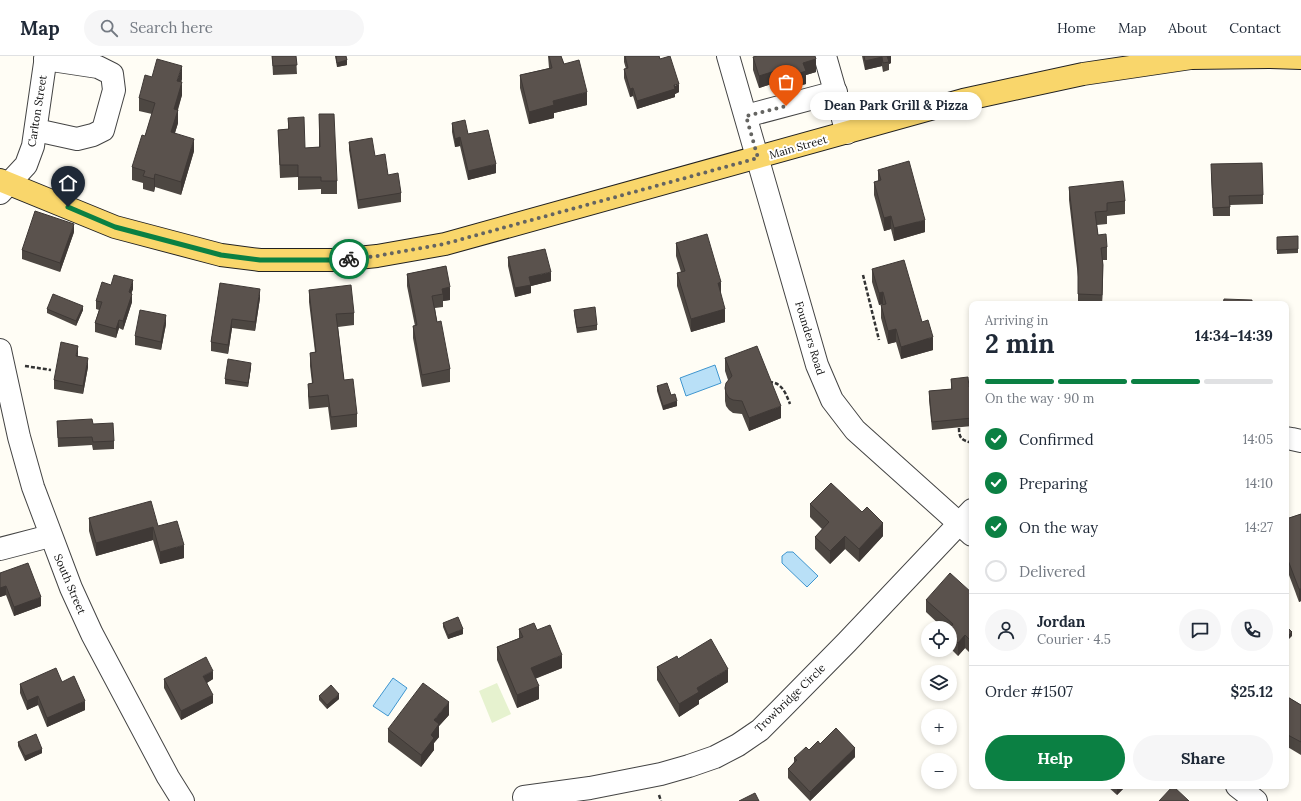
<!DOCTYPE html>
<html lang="en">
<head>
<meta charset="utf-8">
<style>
  :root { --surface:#fff; --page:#f6f6f7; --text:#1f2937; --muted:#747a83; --line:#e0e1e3; --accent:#0b8043 }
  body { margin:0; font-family:Lora,serif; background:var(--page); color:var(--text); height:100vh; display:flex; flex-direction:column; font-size:15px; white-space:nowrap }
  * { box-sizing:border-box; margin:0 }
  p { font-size:13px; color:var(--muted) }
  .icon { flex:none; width:22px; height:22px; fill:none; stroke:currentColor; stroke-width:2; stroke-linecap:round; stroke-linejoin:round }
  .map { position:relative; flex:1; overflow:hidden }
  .panel { position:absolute; left:969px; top:245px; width:320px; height:488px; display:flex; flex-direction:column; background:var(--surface); border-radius:8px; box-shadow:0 2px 6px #0003 }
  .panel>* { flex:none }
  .buttons { position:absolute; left:921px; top:565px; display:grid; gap:8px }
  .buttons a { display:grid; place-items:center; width:36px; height:36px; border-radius:50%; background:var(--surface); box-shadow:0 2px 6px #0003; font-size:20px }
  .pin { position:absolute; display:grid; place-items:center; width:34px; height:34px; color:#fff; margin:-41px -17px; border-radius:50% 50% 50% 0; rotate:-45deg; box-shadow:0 0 4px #0007 }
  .pin .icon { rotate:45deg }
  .courier { position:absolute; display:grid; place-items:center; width:40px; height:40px; margin:-20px; border:3px solid #0b8043; border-radius:50%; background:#fff; color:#222; box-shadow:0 1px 5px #0007 }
  .bubble { position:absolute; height:28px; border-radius:14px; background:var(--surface); box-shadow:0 2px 6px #0003; font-size:13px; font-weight:700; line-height:28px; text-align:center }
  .overview em { font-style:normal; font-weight:700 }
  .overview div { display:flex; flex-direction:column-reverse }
  .overview { display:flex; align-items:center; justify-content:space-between; height:68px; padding:0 16px }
  h1 { font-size:26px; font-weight:700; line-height:30px }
  .bar { display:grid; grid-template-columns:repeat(4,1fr); gap:6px 4px; align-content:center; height:48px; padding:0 16px }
  .bar i { height:5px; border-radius:3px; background:var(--line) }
  .bar .selected { background:var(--accent) }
  .bar p { grid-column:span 4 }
  .line { display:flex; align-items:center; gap:10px; padding:0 16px; border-top:1px solid var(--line) }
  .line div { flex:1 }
  .round { display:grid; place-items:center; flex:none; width:42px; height:42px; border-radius:21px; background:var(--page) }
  ol { padding:0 16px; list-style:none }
  li { display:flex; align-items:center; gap:12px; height:44px }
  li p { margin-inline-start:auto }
  li .icon { padding:4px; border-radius:50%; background:var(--accent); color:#fff; stroke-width:4 }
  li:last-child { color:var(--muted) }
  li i { width:22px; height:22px; border:2px solid var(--line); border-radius:50% }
  .cta { display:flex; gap:8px; margin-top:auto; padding:8px 16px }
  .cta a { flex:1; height:46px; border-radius:24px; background:var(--accent); color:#fff; font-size:16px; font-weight:700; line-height:46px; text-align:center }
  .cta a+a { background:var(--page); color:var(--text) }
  header { display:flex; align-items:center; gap:24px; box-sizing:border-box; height:56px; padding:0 20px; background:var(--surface); border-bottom:1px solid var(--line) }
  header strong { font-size:19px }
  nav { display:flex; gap:22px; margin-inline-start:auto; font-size:14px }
  .search { width:280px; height:36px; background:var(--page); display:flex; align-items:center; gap:10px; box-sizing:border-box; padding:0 14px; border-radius:22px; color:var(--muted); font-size:15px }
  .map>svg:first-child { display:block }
  .pitch { fill:#e6f2cf }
  .water { fill:#b9e0f7; stroke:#3f96cf }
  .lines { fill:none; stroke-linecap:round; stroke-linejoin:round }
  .minor-casing { stroke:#444; stroke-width:24 }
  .major-casing { stroke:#222; stroke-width:24 }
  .path { stroke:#333; stroke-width:2.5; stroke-dasharray:4 2; stroke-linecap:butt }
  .minor { stroke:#fff; stroke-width:22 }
  .major { stroke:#f9d66b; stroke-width:22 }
  .wall { fill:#4d4742 }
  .shaded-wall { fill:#3f3936 }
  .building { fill:#5a524d; stroke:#3f3936 }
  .done { stroke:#646461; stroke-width:4; stroke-dasharray:0 7.2 }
  .route { stroke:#0b8043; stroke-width:5 }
  .labels { text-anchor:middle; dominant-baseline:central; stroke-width:4; stroke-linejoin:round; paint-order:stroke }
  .street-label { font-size:11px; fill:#111; stroke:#fff }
</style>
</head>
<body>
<header>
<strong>Map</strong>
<div class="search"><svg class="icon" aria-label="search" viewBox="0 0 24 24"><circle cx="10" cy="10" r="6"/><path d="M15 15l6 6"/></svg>Search here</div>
<nav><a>Home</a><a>Map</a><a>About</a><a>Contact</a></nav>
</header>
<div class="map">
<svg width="1301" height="745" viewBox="0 0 1301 745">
  <rect width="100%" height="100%" fill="#fffdf5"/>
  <polygon class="pitch" points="497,627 511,658 492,667 479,635"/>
  <g class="water">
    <polygon points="715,309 721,327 686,340 680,322"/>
    <polygon points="787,496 793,496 818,520 807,531 782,507 782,500"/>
    <polygon points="393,622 407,632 388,660 373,650"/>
  </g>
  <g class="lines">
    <defs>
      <g id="minor">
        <polyline points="728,0 817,309 832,344 855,374 972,479"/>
        <polyline points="825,0 847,77"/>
        <polyline points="746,60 836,36"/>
        <polyline points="36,74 77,83 93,79 103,74 114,34 112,18 98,11 45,3"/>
        <polyline points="0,137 26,109 33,90 46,0"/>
        <polyline points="0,294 19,381 33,431 71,532 92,578 168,721 183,745"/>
        <polyline points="1286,382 1292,383 1301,385"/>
        <polyline points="0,493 50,480"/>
        <polyline points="1237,730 1256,745"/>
        <polyline points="524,741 590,732 661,718 689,710 715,701 738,689 760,674 781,653 847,586 972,454"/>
      </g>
      <polyline id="major" points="0,124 115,171 221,199 260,204 338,204 377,200 445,188 963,44 1083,18 1191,2 1269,1 1301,2"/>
    </defs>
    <use href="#minor" class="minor-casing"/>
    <use href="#major" class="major-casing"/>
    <g class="path">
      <polyline points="863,219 879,284"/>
      <polyline points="25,310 51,314"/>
      <path d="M769,326c13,0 17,12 21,22"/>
      <path d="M959,372c0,11 3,12 13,15"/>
      <polyline points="659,739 661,745"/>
    </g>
    <use href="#minor" class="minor"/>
    <use href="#major" class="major"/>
  </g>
  <g class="wall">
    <polygon points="272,0 296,0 297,18 273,19"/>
    <polygon points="335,0 346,0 347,9 337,11"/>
    <polygon points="548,0 561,0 564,8 587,49 554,57 554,62 529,68 520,32 520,19 549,12"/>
    <polygon points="624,0 659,0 660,3 679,36 675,38 675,41 637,53 633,40 630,41 624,22 624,13 626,13 624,6"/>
    <polygon points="756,0 815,0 816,16 806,19 806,28 794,31 791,22 759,32 753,14 753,1"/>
    <polygon points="862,0 891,0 891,7 889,8 889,14 883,16 882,10 865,14"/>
    <polygon points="152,21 182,23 181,26 182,39 178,54 178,67 175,77 194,95 181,139 155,131 154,136 143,133 143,127 132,124 132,111 145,80 152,58 139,55 139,42"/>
    <polygon points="319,58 337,125 337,138 321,138 321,133 298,134 298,121 280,122 278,74 288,73 288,62 305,92 319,91"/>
    <polygon points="452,67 468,78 496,117 468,124 460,90 455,91 452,76"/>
    <polygon points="349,86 375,100 401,137 401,146 358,153 349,94"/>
    <polygon points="878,114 925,176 894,185 891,173 884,175 874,139 874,126 878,125"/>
    <polygon points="1211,117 1263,139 1263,148 1230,149 1230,160 1213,160"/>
    <polygon points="1069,131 1125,145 1125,158 1107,160 1107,168 1097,169 1098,179 1107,191 1107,204 1103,204 1103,222 1102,248 1078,248 1078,221 1069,144"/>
    <polygon points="74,176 60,216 22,203 22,194"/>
    <polygon points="1298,180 1298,197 1277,198 1277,181"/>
    <polygon points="676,187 721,239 725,266 691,276 677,230 677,217 681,216 676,200"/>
    <polygon points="508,201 551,225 531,230 531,237 515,241 508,210"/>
    <polygon points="446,210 450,244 443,245 443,251 435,252 437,266 450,313 450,326 422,331 413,282 413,270 415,270 407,230 407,218"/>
    <polygon points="872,213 922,266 933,294 901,303 896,286 888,288 881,262 881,249 883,248 879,249 872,226"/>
    <polygon points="220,227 260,242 255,275 232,272 228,298 211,295 211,286"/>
    <polygon points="111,229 133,233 131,237 132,246 123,274 119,272 116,282 95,276 95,267 99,254 96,253 96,245"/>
    <polygon points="309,234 354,257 354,269 338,271 344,324 357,358 357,371 331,374 328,351 309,353 308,340 308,328 312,327 310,310 310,297 315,296 309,246"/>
    <polygon points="47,253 83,254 76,270 47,257"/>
    <polygon points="574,254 597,269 597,274 577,277 574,258"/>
    <polygon points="166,268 161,294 135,289 135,280"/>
    <polygon points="78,298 78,301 88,311 83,338 54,333 54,324"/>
    <polygon points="725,302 781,362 749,375 742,358 733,357 729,354 726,350 725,345 725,332 728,324 725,315"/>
    <polygon points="251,311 248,331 225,328 225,323"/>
    <polygon points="951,323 969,331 972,331 972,370 932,374 929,344 929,335 951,333"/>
    <polygon points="657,330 671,339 677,350 663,354 657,335"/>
    <polygon points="57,365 93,368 114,385 114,393 93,394 92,389 58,391"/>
    <polygon points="810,448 862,456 883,480 859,506 845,493 830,508 815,493 815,481 822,473 810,461"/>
    <polygon points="1301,458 1301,545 1299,546 1286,511 1286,463"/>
    <polygon points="89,462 158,470 184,502 160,508 153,484 96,500 89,475"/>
    <polygon points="0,517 41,550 14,560 6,539 0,541"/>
    <polygon points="972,537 972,599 965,592 958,600 950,592 950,572 943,572 926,556 926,544"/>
    <polygon points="443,567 463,578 448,583 443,571"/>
    <polygon points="519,573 537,574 562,612 535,623 539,643 517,652 497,604 497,591 519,582"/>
    <polygon points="678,603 728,626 699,644 699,648 679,661 657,624 657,611"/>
    <polygon points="164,623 213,623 207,627 213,647 181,664 164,632"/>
    <polygon points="62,626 85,654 47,671 38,649 27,654 20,637 20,628"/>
    <polygon points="319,640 339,643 327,653 319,644"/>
    <polygon points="1286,640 1301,649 1301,699 1286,690"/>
    <polygon points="449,659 439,670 439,681 434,687 434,694 421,711 388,686 388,673"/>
    <polygon points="18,686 42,697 25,705 18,690"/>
    <polygon points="820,688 855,701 810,745 788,722 788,713 794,706 794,702"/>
    <polygon points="1107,730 1126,730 1117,739"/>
  </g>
  <g class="shaded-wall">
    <polygon points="887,0 891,0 891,7 889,8"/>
    <polygon points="882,1 882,10 865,14 865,5"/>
    <polygon points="816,3 816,16 806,19 806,28 794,31 794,19 803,7"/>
    <polygon points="347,4 347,9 337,11 337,7"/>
    <polygon points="182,10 182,23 177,37 177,25"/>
    <polygon points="791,10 791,22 759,32 759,20"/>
    <polygon points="182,26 182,39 174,65 174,53"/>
    <polygon points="679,28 679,36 675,38 675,41 637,53 637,45"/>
    <polygon points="633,32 633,40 630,41 630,33"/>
    <polygon points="587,36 587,49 554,57 554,62 529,68 529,56 553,45"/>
    <polygon points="178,54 178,67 171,89 171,76"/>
    <polygon points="460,81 460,90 455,91 455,83"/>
    <polygon points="194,83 194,95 181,139 181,126"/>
    <polygon points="496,108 496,117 468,124 468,115"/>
    <polygon points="155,118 155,131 154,136 154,123"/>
    <polygon points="891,160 891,173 884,175 884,162"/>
    <polygon points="925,164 925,176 894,185 894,172"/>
    <polygon points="74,168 74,176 60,216 60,207"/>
    <polygon points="1103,209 1103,222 1102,248 1102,239"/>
    <polygon points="551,216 551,225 531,230 531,237 515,241 515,232 529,221"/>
    <polygon points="133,224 133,233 129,245 129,236"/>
    <polygon points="721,226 721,239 718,240 718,227"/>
    <polygon points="450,231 450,244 443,245 443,238 442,233"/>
    <polygon points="260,233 260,242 255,275 255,266"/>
    <polygon points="883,236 883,248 879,249 879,237"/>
    <polygon points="132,238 132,246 123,274 123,265"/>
    <polygon points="83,250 83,254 76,270 76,265"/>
    <polygon points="725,253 725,266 691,276 691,263"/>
    <polygon points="166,259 166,268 161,294 161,286"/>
    <polygon points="232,263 232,272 228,298 228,289"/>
    <polygon points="119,264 119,272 116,282 116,273"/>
    <polygon points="896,273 896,286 888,288 888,275"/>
    <polygon points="933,281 933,294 901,303 901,291"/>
    <polygon points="78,290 78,298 76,309 76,300"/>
    <polygon points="88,302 88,311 83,338 83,330"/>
    <polygon points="251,307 251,311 248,331 248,327"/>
    <polygon points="677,345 677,350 663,354 663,350"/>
    <polygon points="781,350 781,362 749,375 749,362"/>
    <polygon points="883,467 883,480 859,506 859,493"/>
    <polygon points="153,471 153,484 96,500 96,487"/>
    <polygon points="845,480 845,493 830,508 830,495"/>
    <polygon points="184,489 184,502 160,508 160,496"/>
    <polygon points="6,530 6,539 0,541 0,532"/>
    <polygon points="1299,533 1301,533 1301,545 1299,546"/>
    <polygon points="41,541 41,550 14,560 14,551"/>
    <polygon points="463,573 463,578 448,583 448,579"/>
    <polygon points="1292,576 1292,580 1286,586 1286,582"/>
    <polygon points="965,579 965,592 958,600 958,587"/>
    <polygon points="562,599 562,612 531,624 531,612"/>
    <polygon points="728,613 728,626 699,644 699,648 679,661 679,648 697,632"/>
    <polygon points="213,615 213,623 203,629 203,620"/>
    <polygon points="539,630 539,643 517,652 517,639"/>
    <polygon points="339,638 339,643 327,653 327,649"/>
    <polygon points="213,639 213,647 181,664 181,655"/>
    <polygon points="38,640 38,649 27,654 27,645"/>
    <polygon points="85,645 85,654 47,671 47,662"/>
    <polygon points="449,646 449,659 439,670 439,681 434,687 434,694 421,711 421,699 431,679 434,664"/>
    <polygon points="855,692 855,701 810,745 810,736"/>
    <polygon points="42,693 42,697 25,705 25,700"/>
    <polygon points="1117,730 1126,730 1117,739"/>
  </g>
  <g class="building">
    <polygon points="272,0 296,0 297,9 273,10"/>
    <polygon points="336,0 346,0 347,4 337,7"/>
    <polygon points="549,0 561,0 564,8 579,4 587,36 553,45 554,49 529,56 520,19 552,12"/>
    <polygon points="625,0 659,0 660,3 670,0 679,28 674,29 675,33 637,45 633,32 630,33 624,13 628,12"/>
    <polygon points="757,0 815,0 816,3 803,7 806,15 794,19 791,10 759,20 753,1"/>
    <polygon points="864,0 887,0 889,6 883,7 882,1 865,5"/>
    <polygon points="157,3 182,10 177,25 182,26 174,53 178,54 171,76 194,83 181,126 155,118 154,123 143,120 145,115 132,111 142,79 145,80 155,47 139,42 145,19 152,21"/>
    <polygon points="319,58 334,58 337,125 321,125 321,121 298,121 298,109 280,109 278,74 289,73 288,62 304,61 305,92 320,91"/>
    <polygon points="465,64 468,78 488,74 496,108 468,115 460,81 455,83 452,67"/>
    <polygon points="372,82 375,100 385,98 388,119 398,117 401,137 358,144 349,86"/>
    <polygon points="909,105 925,164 894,172 891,160 884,162 874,126 881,124 878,114"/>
    <polygon points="1262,107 1263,139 1229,140 1230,151 1213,152 1211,108"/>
    <polygon points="1123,125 1125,145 1107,147 1107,155 1095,156 1098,179 1106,178 1107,191 1101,192 1103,209 1102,239 1078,238 1078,210 1069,131"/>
    <polygon points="35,155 74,168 60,207 22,194"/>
    <polygon points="707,178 721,226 718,227 725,253 691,263 677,217 685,215 676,187"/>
    <polygon points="1298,180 1298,193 1277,194 1277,181"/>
    <polygon points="545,193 551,216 529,221 531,229 515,232 508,201"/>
    <polygon points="904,204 922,266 928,264 933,281 901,291 896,273 888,275 881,249 886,248 883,236 879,237 872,213"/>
    <polygon points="446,210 450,231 442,233 443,238 432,240 437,266 441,265 450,313 422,319 413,270 417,269 407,218"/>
    <polygon points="114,219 133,224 129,236 132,238 123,265 119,264 116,273 95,267 102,246 96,245 102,226 111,229"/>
    <polygon points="220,227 260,233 255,266 232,263 228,289 211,286"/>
    <polygon points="351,229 354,257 336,258 344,324 353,323 357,358 331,361 328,339 309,341 308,328 313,327 310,297 316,296 309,234"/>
    <polygon points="53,238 83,250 76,265 47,253"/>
    <polygon points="1224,243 1252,244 1252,248 1223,248"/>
    <polygon points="595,251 597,269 577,272 574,254"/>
    <polygon points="140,254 166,259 161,286 135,280"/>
    <polygon points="61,286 78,290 76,300 88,302 83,330 54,324"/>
    <polygon points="757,290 781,350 749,362 742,345 733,344 729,342 726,337 725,332 726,327 732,320 725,302"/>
    <polygon points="228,303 251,307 248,327 225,323"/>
    <polygon points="968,321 969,331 972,331 972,362 932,366 929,335 952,333 951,323"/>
    <polygon points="667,327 671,339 675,338 677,345 663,350 657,330"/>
    <polygon points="92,363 93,368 113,367 114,385 93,386 92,381 58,382 57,365"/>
    <polygon points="831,427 862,456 867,451 883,467 859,493 845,480 830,495 815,481 829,466 810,448"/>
    <polygon points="151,445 158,470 177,465 184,489 160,496 153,471 96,487 89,462"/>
    <polygon points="1301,458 1301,533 1299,533 1286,499 1286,463"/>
    <polygon points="28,507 41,541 14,551 6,530 0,532 0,517"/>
    <polygon points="950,517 972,537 972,586 965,579 958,587 950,580 950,572 953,568 926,544"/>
    <polygon points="458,561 463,573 448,579 443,567"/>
    <polygon points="534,567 537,574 550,569 562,599 531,612 539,630 517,639 497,591 523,581 519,573"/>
    <polygon points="1286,570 1292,576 1286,582"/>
    <polygon points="711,583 728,613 697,632 699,636 679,648 657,611 677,600 678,603"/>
    <polygon points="206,601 213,615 203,620 213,639 181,655 164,623"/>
    <polygon points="56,612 62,626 74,620 85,645 47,662 38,640 27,645 20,628"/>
    <polygon points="423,627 449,646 434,664 439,668 431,679 434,682 421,699 388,673"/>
    <polygon points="331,629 339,638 327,649 319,640"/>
    <polygon points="1286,640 1301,649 1301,686 1286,678"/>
    <polygon points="836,672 855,692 810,736 788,713 797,704 794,702 806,691 809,694 818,685 820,688"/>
    <polygon points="36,678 42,693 25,700 18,686"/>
    <polygon points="1173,730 1189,745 1159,745"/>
    <polygon points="755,737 759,745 739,745"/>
  </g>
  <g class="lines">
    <polyline class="done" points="349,203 377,200 444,188 758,102 746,60 786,50"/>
    <polyline class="route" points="68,151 115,171 221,199 260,204 338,204 349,203"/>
  </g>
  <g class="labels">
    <g class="street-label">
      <text transform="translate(37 55) rotate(-81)">Carlton Street</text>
      <text transform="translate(798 91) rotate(-16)">Main Street</text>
      <text transform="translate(810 282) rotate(73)">Founders Road</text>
      <text transform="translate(70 528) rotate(67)">South Street</text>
      <text transform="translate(790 642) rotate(-44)">Trowbridge Circle</text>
    </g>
  </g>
</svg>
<div class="buttons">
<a><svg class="icon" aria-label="locate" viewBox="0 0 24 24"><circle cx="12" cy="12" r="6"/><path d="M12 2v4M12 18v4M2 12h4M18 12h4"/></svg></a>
<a><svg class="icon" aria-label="layers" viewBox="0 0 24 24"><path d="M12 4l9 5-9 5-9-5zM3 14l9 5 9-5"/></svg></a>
<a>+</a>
<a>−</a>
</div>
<div class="pin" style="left:786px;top:50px;background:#ea580c"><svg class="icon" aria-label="bag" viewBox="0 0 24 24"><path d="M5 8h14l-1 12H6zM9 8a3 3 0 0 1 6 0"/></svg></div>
<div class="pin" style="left:68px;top:151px;background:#1f2937"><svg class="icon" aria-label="home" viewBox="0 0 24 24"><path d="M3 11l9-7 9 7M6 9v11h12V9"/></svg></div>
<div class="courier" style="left:349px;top:203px"><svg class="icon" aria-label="bike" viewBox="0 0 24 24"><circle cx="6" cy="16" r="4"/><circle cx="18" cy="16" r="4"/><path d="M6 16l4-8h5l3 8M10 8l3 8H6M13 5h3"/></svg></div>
<div class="bubble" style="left:810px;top:36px;width:172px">Dean Park Grill &amp; Pizza</div>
<section class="panel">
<div class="overview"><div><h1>2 min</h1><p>Arriving in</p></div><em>14:34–14:39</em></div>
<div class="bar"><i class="selected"></i><i class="selected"></i><i class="selected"></i><i></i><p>On the way · 90 m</p></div>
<ol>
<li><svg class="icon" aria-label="check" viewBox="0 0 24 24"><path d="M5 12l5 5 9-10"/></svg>Confirmed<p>14:05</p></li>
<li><svg class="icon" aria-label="check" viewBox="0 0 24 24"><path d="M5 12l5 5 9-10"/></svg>Preparing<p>14:10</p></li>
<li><svg class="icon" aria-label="check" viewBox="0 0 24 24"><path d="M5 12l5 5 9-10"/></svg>On the way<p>14:27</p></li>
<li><i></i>Delivered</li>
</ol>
<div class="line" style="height:72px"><a class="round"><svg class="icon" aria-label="person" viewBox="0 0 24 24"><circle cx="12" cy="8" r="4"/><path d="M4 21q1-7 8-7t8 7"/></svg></a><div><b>Jordan</b><p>Courier · 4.5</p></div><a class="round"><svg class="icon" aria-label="chat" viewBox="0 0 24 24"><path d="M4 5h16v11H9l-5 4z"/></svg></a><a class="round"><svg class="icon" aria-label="phone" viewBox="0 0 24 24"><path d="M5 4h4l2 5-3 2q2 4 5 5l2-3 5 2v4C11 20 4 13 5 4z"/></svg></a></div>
<div class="line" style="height:52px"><div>Order #1507</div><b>$25.12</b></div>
<div class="cta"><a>Help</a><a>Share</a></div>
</section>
</div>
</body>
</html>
